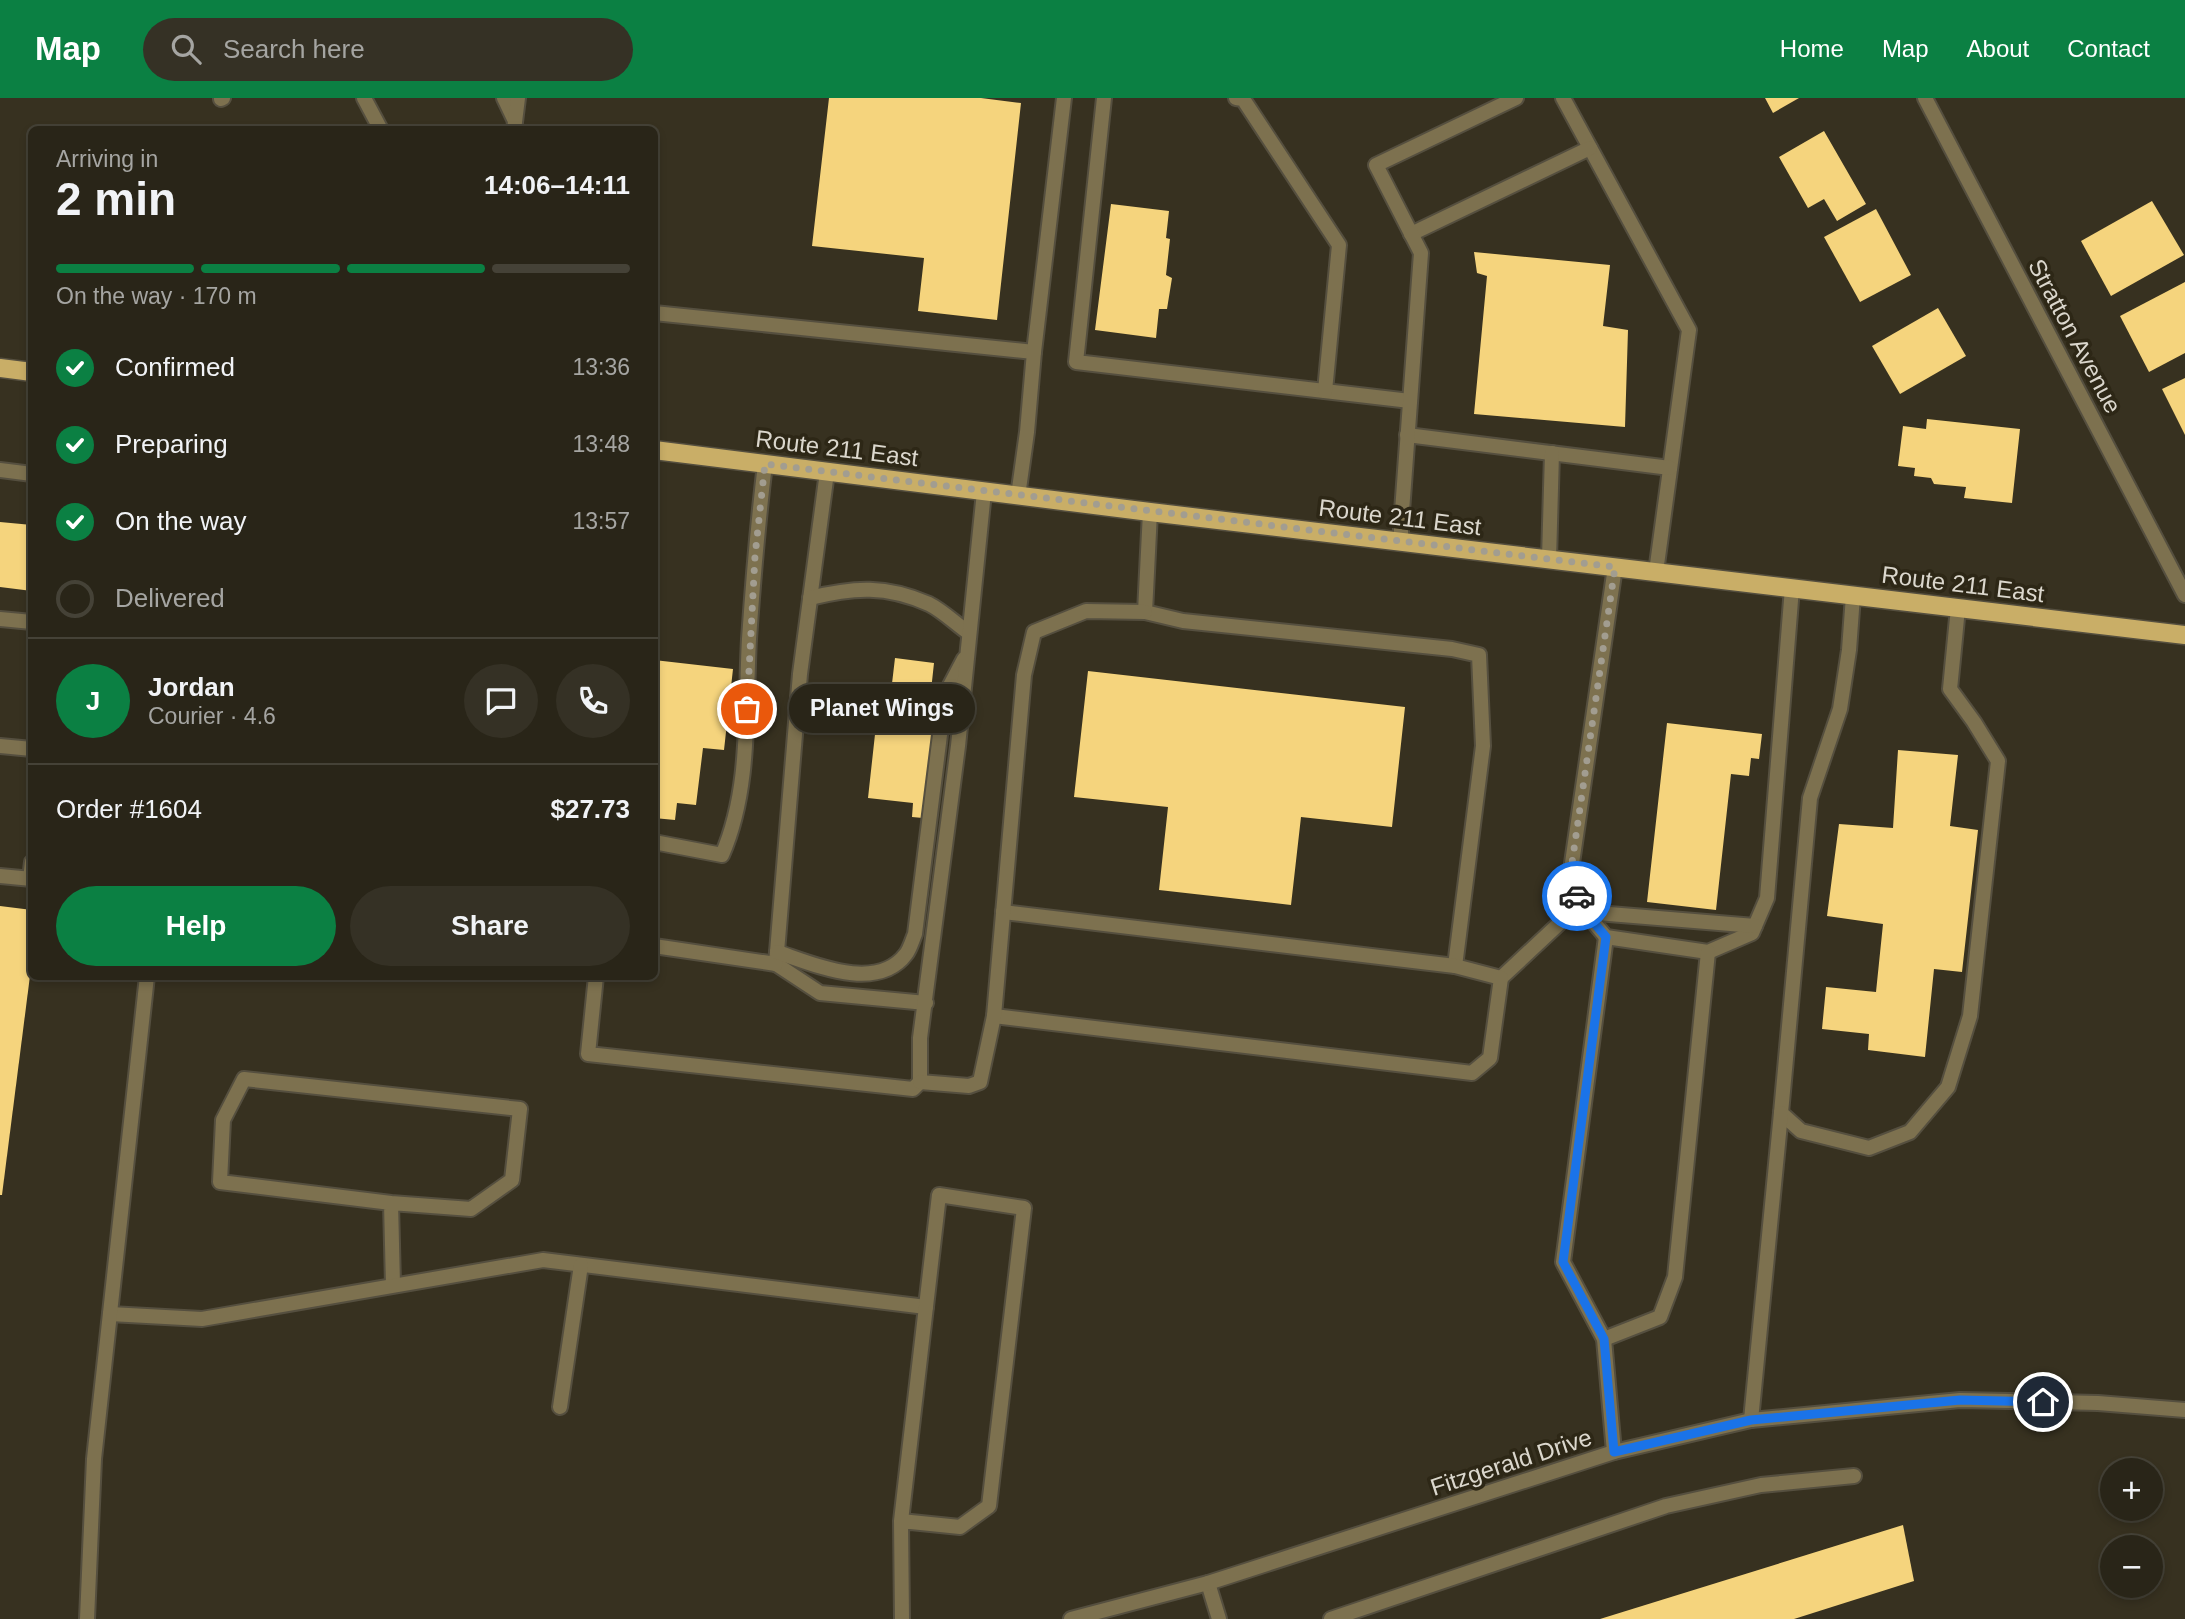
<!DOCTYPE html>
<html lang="en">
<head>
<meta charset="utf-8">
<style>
  :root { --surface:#292518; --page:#353125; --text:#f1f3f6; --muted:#a5a5a2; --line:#454237; --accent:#0b8043 }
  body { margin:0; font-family:Helvetica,sans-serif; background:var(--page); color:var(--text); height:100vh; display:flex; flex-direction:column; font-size:26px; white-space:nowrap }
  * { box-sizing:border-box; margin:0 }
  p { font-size:23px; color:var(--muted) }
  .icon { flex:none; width:38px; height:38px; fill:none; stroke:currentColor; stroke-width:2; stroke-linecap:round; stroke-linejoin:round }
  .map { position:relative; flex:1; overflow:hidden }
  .side { position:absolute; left:28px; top:28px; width:630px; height:854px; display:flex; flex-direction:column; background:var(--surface); border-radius:10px; box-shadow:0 4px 10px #0003,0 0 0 2px var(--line) }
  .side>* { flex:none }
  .fabs { position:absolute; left:2100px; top:1360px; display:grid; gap:14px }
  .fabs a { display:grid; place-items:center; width:63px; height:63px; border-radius:50%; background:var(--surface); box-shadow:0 4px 10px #0003,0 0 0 2px var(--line); font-size:35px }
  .pin { position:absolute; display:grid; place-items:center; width:60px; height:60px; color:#fff; margin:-30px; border:4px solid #fff; border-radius:50%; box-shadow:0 2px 7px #0007 }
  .courier { position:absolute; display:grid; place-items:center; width:70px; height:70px; margin:-35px; border:5px solid #1a73e8; border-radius:50%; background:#fff; color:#222; box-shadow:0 2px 9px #0007 }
  .bubble { position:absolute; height:49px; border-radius:24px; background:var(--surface); box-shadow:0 4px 10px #0003,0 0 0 2px var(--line); font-size:23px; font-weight:700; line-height:49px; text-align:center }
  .head em { font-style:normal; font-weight:700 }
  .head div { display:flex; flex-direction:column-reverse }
  .head { display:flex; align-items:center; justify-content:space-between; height:119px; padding:0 28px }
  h1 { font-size:46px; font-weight:700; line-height:52px }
  .bar { display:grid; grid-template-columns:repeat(4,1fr); gap:10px 7px; align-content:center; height:84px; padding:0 28px }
  .bar i { height:9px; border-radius:5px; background:var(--line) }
  .bar .selected { background:var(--accent) }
  .bar p { grid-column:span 4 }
  .line { display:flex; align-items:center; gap:18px; padding:0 28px; border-top:2px solid var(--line) }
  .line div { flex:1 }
  .round { display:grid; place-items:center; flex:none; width:74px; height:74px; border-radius:37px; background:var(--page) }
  ol { padding:0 28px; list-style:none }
  li { display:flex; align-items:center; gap:21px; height:77px }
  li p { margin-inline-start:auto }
  li .icon { padding:7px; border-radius:50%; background:var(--accent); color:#fff; stroke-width:4 }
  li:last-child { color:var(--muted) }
  li i { width:38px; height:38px; border:4px solid var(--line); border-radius:50% }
  .action { display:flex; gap:14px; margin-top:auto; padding:14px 28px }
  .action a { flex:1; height:80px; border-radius:42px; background:var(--accent); color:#fff; font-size:28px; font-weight:700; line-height:80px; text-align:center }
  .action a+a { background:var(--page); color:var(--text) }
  header { display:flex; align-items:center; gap:42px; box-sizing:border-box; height:98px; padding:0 35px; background:var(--accent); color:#fff }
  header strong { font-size:33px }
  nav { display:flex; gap:38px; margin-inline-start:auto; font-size:24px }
  .search { width:490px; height:63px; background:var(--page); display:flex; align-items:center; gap:18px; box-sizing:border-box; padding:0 24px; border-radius:38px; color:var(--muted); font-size:26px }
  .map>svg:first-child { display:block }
  .building { fill:#f5d47d }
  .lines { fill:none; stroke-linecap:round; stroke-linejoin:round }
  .lane-casing { stroke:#554f3f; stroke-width:18 }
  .street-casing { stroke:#554f3f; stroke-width:18 }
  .primary-casing { stroke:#554f3f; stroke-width:21 }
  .lane { stroke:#7d714f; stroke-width:14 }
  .street { stroke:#7d714f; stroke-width:14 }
  .primary { stroke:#c9ae67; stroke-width:18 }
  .done { stroke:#a29d90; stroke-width:7; stroke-dasharray:0 12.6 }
  .route { stroke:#1a73e8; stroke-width:9 }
  .labels { text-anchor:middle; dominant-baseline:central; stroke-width:7; stroke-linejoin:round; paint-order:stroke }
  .street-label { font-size:24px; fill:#dbd7cd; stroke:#2d2716 }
</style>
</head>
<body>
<header>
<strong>Map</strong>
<div class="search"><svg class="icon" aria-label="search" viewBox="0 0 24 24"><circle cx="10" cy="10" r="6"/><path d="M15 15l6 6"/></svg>Search here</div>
<nav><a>Home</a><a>Map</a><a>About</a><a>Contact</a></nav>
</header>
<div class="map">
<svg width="2185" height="1521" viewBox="0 0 2185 1521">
  <rect width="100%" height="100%" fill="#373120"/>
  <g class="building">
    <polygon points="829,0 981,0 1021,5 997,222 918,213 924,160 812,148"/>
    <polygon points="1765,0 1799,0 1773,15"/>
    <polygon points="1824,33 1866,106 1837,123 1824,101 1808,110 1779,59"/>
    <polygon points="2152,103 2184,157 2111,198 2081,143"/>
    <polygon points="1111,106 1169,113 1166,140 1170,141 1166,177 1172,180 1167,211 1159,211 1156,240 1095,232"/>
    <polygon points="1876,111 1911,177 1860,204 1824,139"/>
    <polygon points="1474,154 1610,167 1603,228 1628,232 1625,329 1474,316 1487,178 1477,175"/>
    <polygon points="2185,184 2185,255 2149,274 2120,218"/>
    <polygon points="1938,210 1966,258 1900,296 1872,248"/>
    <polygon points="2185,280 2185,337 2162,291"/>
    <polygon points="1927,321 2020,331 2012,405 1964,400 1966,389 1934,386 1931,380 1914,378 1915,370 1898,368 1903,328 1926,331"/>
    <polygon points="0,424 32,427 32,493 0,489"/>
    <polygon points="895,560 934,565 929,611 936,611 923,720 912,719 913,705 868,700 878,609 889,611"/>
    <polygon points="654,562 733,571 724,652 703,650 696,707 677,705 675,722 654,720"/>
    <polygon points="1088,573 1405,609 1392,729 1301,719 1291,807 1159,792 1168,709 1074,699"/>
    <polygon points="1667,625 1762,636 1759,661 1751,660 1749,678 1731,676 1716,812 1647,804"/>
    <polygon points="1898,652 1958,657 1950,728 1978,732 1962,874 1934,871 1925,959 1868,952 1869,936 1822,931 1826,889 1876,894 1883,826 1827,818 1839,726 1893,730"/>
    <polygon points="0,808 32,812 32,862 2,1097 0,1097"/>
    <polygon points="1903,1427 1914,1483 1794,1521 1600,1521"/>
  </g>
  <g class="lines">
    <defs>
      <g id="lane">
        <polyline points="364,0 381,32"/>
        <polyline points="504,0 515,23"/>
        <polyline points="1104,0 1076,264 1410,303"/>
        <polyline points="1236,0 1243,1 1339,147 1325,293"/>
        <polyline points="1563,0 1689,232 1656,474"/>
        <polyline points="221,1 223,0"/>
        <polyline points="514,32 518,0"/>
        <polyline points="1411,136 1590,50"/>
        <polyline points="654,215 1034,254"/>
        <polyline points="1407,337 1670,370"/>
        <polyline points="0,372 32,376"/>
        <polyline points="827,374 800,576 776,866 820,895 926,905"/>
        <polyline points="1018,398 1027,334 1034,254 1064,0"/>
        <polyline points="1150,414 1145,514 1183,523 1452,551 1479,557 1483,648 1455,868"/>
        <polyline points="1401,444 1401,427 1421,155 1376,67 1516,0"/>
        <polyline points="1549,461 1552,355"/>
        <polyline points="1615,469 1571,772 1579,807 1606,839 1708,854 1752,835 1767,800 1792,490"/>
        <polyline points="1853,498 1849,552 1840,611 1810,700 1781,1015 1801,1033 1869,1050 1910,1034 1948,989 1970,918 1998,663 1974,624 1950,591 1958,510"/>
        <path d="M810,500c44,-11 76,-13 119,6 14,7 27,20 40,29"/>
        <polyline points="0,521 32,524"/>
        <polyline points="0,648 32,651"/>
        <path d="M654,744l68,13c29,-66 23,-144 27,-216 4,-58 9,-117 16,-175"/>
        <polyline points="0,778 32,781"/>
        <polyline points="30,781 32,764"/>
        <polyline points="1585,814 1755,828"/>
        <polyline points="1606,839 1563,1164 1604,1241 1614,1354"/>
        <polyline points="654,848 776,866"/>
        <path d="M777,854c36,12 100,41 129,2 4,-5 6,-13 9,-20l30,-239 19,-36"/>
        <polyline points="596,878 588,956 913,991 920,984 920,940 958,648 984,394"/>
        <polyline points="1501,880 1579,807"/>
        <polyline points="994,918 1472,975 1490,960 1501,880 1455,868 1003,814"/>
        <polyline points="920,984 969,988 980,984 994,918 1024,577 1034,534 1086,513 1145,514"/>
        <polyline points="391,1105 220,1084 223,1022 244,981 520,1011 512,1082 471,1111 391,1105 393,1187"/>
        <polyline points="110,1216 202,1221 543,1162 926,1209"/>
        <polyline points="1604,1241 1660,1219 1675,1179 1708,854"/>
        <polyline points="560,1309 581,1167"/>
        <polyline points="1751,1322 1781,1015"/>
        <polyline points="901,1423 960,1429 989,1408 1024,1110 939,1097 901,1423 902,1521"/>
        <polyline points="87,1521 94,1361 147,878"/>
      </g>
      <g id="street">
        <polyline points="1925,0 2185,497"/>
        <polyline points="1208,1485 1219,1521"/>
        <polyline points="1071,1521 1208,1485 1614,1354 1751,1322 1960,1302 2098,1305 2185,1312"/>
        <polyline points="1331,1521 1666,1408 1761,1387 1854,1378"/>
      </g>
      <g id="primary">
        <polyline points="0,270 32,274"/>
        <polyline points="654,352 1150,414 2185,537"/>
      </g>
    </defs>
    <use href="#lane" class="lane-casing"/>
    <use href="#street" class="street-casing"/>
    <use href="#primary" class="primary-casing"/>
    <use href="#lane" class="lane"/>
    <use href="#street" class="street"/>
    <use href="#primary" class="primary"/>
  </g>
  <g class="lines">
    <polyline class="done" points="747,611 755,458 765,366 1615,469 1571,772 1577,798"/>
    <polyline class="route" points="1577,798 1579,807 1606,839 1563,1164 1604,1241 1614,1354 1751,1322 1960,1302 2043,1304"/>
  </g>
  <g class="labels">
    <g class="street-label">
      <text transform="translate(2075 238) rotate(62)">Stratton Avenue</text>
      <text transform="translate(837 350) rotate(7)">Route 211 East</text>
      <text transform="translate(1400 419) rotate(7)">Route 211 East</text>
      <text transform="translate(1963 486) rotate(7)">Route 211 East</text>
      <text transform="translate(1511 1364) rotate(-18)">Fitzgerald Drive</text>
    </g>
  </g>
</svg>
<div class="fabs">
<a>+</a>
<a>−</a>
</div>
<div class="pin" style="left:747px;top:611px;background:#ea580c"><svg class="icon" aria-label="bag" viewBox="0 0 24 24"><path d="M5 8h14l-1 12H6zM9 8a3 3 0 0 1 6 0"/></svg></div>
<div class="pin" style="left:2043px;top:1304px;background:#1f2937"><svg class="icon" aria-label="home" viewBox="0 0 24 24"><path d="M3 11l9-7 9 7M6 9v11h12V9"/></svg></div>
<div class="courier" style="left:1577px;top:798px"><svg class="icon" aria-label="car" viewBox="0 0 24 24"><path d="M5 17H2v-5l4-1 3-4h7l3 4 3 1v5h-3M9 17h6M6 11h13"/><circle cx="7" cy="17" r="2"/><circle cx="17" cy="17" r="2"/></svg></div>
<div class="bubble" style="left:789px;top:586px;width:186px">Planet Wings</div>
<section class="side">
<div class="head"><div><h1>2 min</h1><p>Arriving in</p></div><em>14:06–14:11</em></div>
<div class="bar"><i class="selected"></i><i class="selected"></i><i class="selected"></i><i></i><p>On the way · 170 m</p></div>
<ol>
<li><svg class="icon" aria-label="check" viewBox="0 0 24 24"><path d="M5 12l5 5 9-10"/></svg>Confirmed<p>13:36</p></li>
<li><svg class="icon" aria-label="check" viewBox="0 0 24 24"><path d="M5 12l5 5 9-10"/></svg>Preparing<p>13:48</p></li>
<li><svg class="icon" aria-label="check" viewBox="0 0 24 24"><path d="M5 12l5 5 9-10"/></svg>On the way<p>13:57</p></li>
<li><i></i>Delivered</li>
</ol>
<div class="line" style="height:126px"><b class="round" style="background:var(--accent);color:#fff">J</b><div><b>Jordan</b><p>Courier · 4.6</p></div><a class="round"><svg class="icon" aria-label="chat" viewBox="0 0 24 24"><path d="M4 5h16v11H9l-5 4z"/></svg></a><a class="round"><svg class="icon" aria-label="phone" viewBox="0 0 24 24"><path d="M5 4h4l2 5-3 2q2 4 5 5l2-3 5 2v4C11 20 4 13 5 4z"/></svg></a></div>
<div class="line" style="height:91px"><div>Order #1604</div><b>$27.73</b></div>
<div class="action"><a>Help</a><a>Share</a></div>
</section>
</div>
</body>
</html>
